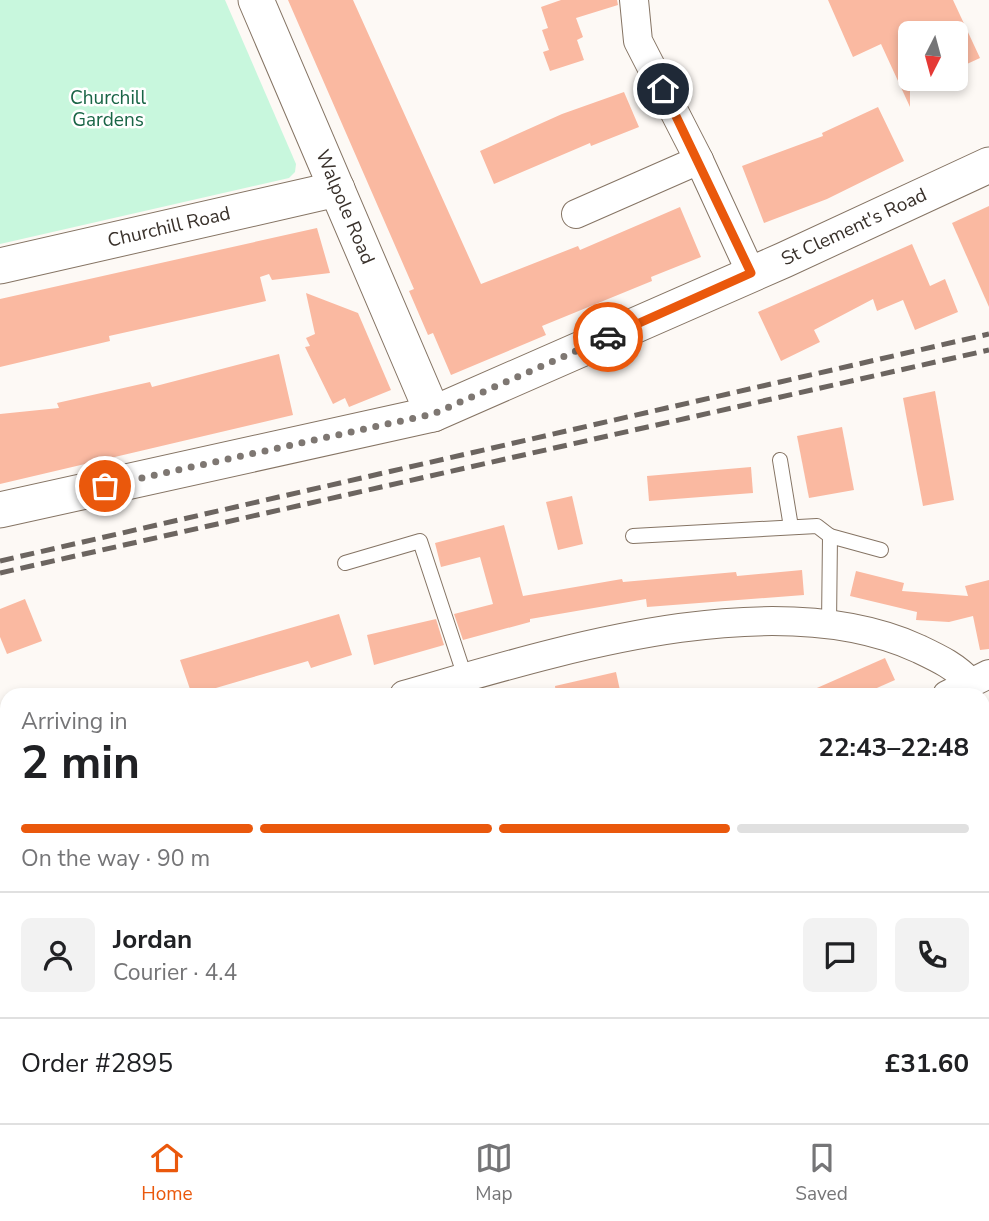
<!DOCTYPE html>
<html lang="en">
<head>
<meta charset="utf-8">
<style>
  :root { --surface:#fff; --page:#f2f2f2; --text:#202124; --muted:#757577; --line:#e0e0e0; --accent:#ea580c }
  body { margin:0; font-family:"Nunito Sans",sans-serif; background:var(--page); color:var(--text); height:100vh; display:flex; flex-direction:column; font-size:26px; white-space:nowrap }
  * { box-sizing:border-box; margin:0 }
  p { font-size:23px; color:var(--muted) }
  .icon { flex:none; width:38px; height:38px; fill:none; stroke:currentColor; stroke-width:2; stroke-linecap:round; stroke-linejoin:round }
  .map { position:relative; flex:1; overflow:hidden }
  .details { position:absolute; left:0px; top:688px; width:990px; height:436px; display:flex; flex-direction:column; background:var(--surface); border-radius:21px 21px 0 0; box-shadow:0 4px 10px #0003 }
  .details>* { flex:none }
  .needle { width:46px; rotate:186deg }
  .controls { position:absolute; left:898px; top:21px; display:grid; gap:14px }
  .controls a { display:grid; place-items:center; width:70px; height:70px; border-radius:10px; background:var(--surface); box-shadow:0 4px 10px #0003; font-size:35px }
  .pin { position:absolute; display:grid; place-items:center; width:60px; height:60px; color:#fff; margin:-30px; border:4px solid #fff; border-radius:50%; box-shadow:0 2px 7px #0007 }
  .courier { position:absolute; display:grid; place-items:center; width:70px; height:70px; margin:-35px; border:5px solid #ea580c; border-radius:50%; background:#fff; color:#222; box-shadow:0 2px 9px #0007 }
  .headline em { font-style:normal; font-weight:700 }
  .headline div { display:flex; flex-direction:column-reverse }
  .headline { display:flex; align-items:center; justify-content:space-between; height:119px; padding:0 21px }
  h1 { font-size:46px; font-weight:700; line-height:52px }
  .bar { display:grid; grid-template-columns:repeat(4,1fr); gap:10px 7px; align-content:center; height:84px; padding:0 21px }
  .bar i { height:9px; border-radius:5px; background:var(--line) }
  .bar .current { background:var(--accent) }
  .bar p { grid-column:span 4 }
  .line { display:flex; align-items:center; gap:18px; padding:0 21px; border-top:2px solid var(--line) }
  .line div { flex:1 }
  .round { display:grid; place-items:center; flex:none; width:74px; height:74px; border-radius:10px; background:var(--page) }
  .tabs { display:flex; justify-content:space-around; align-items:center; height:98px; border-top:2px solid var(--line); background:var(--surface); font-size:19px; color:var(--muted) }
  .tabs a { display:grid; justify-items:center; gap:4px }
  .tabs .current { color:var(--accent) }
  .map>svg:first-child { display:block }
  .green { fill:#c8f7dd }
  .building { fill:#fab9a1 }
  .lines { fill:none; stroke-linecap:round; stroke-linejoin:round }
  .service-casing { stroke:#857464; stroke-width:16 }
  .minor-casing { stroke:#857464; stroke-width:30 }
  .tertiary-casing { stroke:#857464; stroke-width:37 }
  .service { stroke:#fff; stroke-width:14 }
  .minor { stroke:#fff; stroke-width:28 }
  .tertiary { stroke:#fff; stroke-width:35 }
  .rail { stroke:#6c6560; stroke-width:5; stroke-dasharray:14 7; stroke-linecap:butt }
  .done { stroke:#7e7772; stroke-width:7; stroke-dasharray:0 12.6 }
  .route { stroke:#ea580c; stroke-width:9 }
  .labels { text-anchor:middle; dominant-baseline:central; stroke-width:5; stroke-linejoin:round; paint-order:stroke }
  .park-label { font-size:19px; fill:#196546; stroke:#fff }
  .street-label { font-size:19px; fill:#39312b; stroke:#fff }
</style>
</head>
<body>
<div class="map">
<svg width="989" height="1123" viewBox="0 0 989 1123">
  <rect width="100%" height="100%" fill="#fdf9f5"/>
  <polygon class="green" points="0,0 225,0 296,164 295,172 289,178 0,244"/>
  <g class="building">
    <polygon points="288,0 353,0 481,284 578,246 580,250 680,207 701,257 651,277 652,281 542,326 546,335 451,375 433,333 428,335 409,291 414,289"/>
    <polygon points="561,0 617,0 618,5 576,18 583,37 577,40 584,60 550,71 543,52 549,50 542,30 548,28 541,7"/>
    <polygon points="828,0 953,0 980,58 956,69 956,33 910,33 910,107 881,44 853,57"/>
    <polygon points="624,92 639,127 591,146 590,143 494,184 480,151 562,114"/>
    <polygon points="878,107 904,161 827,199 764,223 742,166 823,136 822,133"/>
    <polygon points="989,206 989,307 952,223"/>
    <polygon points="317,228 330,273 272,280 269,274 260,277 266,301 109,336 110,341 0,367 0,299"/>
    <polygon points="912,244 930,286 945,279 958,312 915,330 903,300 877,311 873,299 814,330 820,342 781,361 758,312"/>
    <polygon points="306,293 358,313 391,390 349,407 345,398 333,404 305,347 310,346 306,338 315,334"/>
    <polygon points="279,354 293,415 0,484 0,414 59,408 57,403 150,382 152,387"/>
    <polygon points="935,391 954,500 923,506 903,398"/>
    <polygon points="842,427 854,490 809,498 797,436"/>
    <polygon points="751,467 753,493 649,501 647,476"/>
    <polygon points="572,496 583,544 558,550 546,502"/>
    <polygon points="504,525 523,596 622,579 623,582 736,572 737,576 802,570 804,595 647,607 646,599 530,619 530,622 463,640 454,614 493,604 480,557 441,567 435,543"/>
    <polygon points="856,571 904,583 902,591 968,596 965,586 989,580 989,649 980,650 973,616 949,622 916,620 917,612 850,596"/>
    <polygon points="25,599 42,641 7,654 0,637 0,609"/>
    <polygon points="339,614 352,655 311,668 308,661 192,695 180,660"/>
    <polygon points="436,619 444,645 374,665 367,635"/>
    <polygon points="885,658 895,680 861,695 801,695"/>
    <polygon points="616,672 621,695 556,695 555,686"/>
  </g>
  <g class="lines">
    <defs>
      <g id="service">
        <polyline points="780,460 791,527"/>
        <polyline points="633,536 817,526 830,536 829,624"/>
        <polyline points="830,536 881,550"/>
        <polyline points="345,563 420,541 465,677"/>
      </g>
      <g id="minor">
        <polyline points="634,0 638,41 699,160 751,273"/>
        <polyline points="576,214 699,160"/>
        <path d="M404,695c147,-42 368,-114 515,-46 21,10 36,17 52,34"/>
        <polyline points="947,695 989,674"/>
        <polyline points="0,724 7,740"/>
        <polyline points="0,843 7,840"/>
        <polyline points="984,1042 989,1039"/>
        <polyline points="0,1114 7,1111"/>
        <polyline points="245,1116 249,1123"/>
        <polyline points="836,1123 848,1116"/>
      </g>
      <g id="tertiary">
        <polyline points="256,0 433,414"/>
        <polyline points="0,266 337,189"/>
        <polyline points="0,510 433,414 784,260 989,165"/>
      </g>
    </defs>
    <use href="#service" class="service-casing"/>
    <use href="#minor" class="minor-casing"/>
    <use href="#tertiary" class="tertiary-casing"/>
    <use href="#service" class="service"/>
    <use href="#minor" class="minor"/>
    <use href="#tertiary" class="tertiary"/>
    <g class="rail">
      <polyline points="0,561 989,334"/>
      <polyline points="0,573 989,350"/>
    </g>
  </g>
  <g class="lines">
    <polyline class="done" points="105,486 433,414 608,337"/>
    <polyline class="route" points="608,337 751,273 663,89"/>
  </g>
  <g class="labels">
    <g class="park-label">
      <text x="108" y="98">Churchill<tspan x="108" dy="22">Gardens</tspan></text>
    </g>
    <g class="street-label">
      <text transform="translate(345 207) rotate(67)">Walpole Road</text>
      <text transform="translate(169 227) rotate(-13)">Churchill Road</text>
      <text transform="translate(854 227) rotate(-25)">St Clement's Road</text>
    </g>
  </g>
</svg>
<div class="controls">
<a><svg class="needle" viewBox="-14 -14 28 28"><path d="M0-13l5 13h-10z" fill="#e53935"/><path d="M0 13l5-13h-10z" fill="#757577"/></svg></a>
</div>
<div class="pin" style="left:105px;top:486px;background:#ea580c"><svg class="icon" aria-label="bag" viewBox="0 0 24 24"><path d="M5 8h14l-1 12H6zM9 8a3 3 0 0 1 6 0"/></svg></div>
<div class="pin" style="left:663px;top:89px;background:#1f2937"><svg class="icon" aria-label="home" viewBox="0 0 24 24"><path d="M3 11l9-7 9 7M6 9v11h12V9"/></svg></div>
<div class="courier" style="left:608px;top:337px"><svg class="icon" aria-label="car" viewBox="0 0 24 24"><path d="M5 17H2v-5l4-1 3-4h7l3 4 3 1v5h-3M9 17h6M6 11h13"/><circle cx="7" cy="17" r="2"/><circle cx="17" cy="17" r="2"/></svg></div>
<section class="details">
<div class="headline"><div><h1>2 min</h1><p>Arriving in</p></div><em>22:43–22:48</em></div>
<div class="bar"><i class="current"></i><i class="current"></i><i class="current"></i><i></i><p>On the way · 90 m</p></div>
<div class="line" style="height:126px"><a class="round"><svg class="icon" aria-label="person" viewBox="0 0 24 24"><circle cx="12" cy="8" r="4"/><path d="M4 21q1-7 8-7t8 7"/></svg></a><div><b>Jordan</b><p>Courier · 4.4</p></div><a class="round"><svg class="icon" aria-label="chat" viewBox="0 0 24 24"><path d="M4 5h16v11H9l-5 4z"/></svg></a><a class="round"><svg class="icon" aria-label="phone" viewBox="0 0 24 24"><path d="M5 4h4l2 5-3 2q2 4 5 5l2-3 5 2v4C11 20 4 13 5 4z"/></svg></a></div>
<div class="line" style="height:91px"><div>Order #2895</div><b>£31.60</b></div>
</section>
</div>
<nav class="tabs">
<a class="current"><svg class="icon" aria-label="home" viewBox="0 0 24 24"><path d="M3 11l9-7 9 7M6 9v11h12V9"/></svg>Home</a>
<a><svg class="icon" aria-label="map" viewBox="0 0 24 24"><path d="M3 6l6-2 6 2 6-2v14l-6 2-6-2-6 2zM9 4v14M15 6v14"/></svg>Map</a>
<a><svg class="icon" aria-label="saved" viewBox="0 0 24 24"><path d="M7 4h10v16l-5-4-5 4z"/></svg>Saved</a>
</nav>
</body>
</html>
